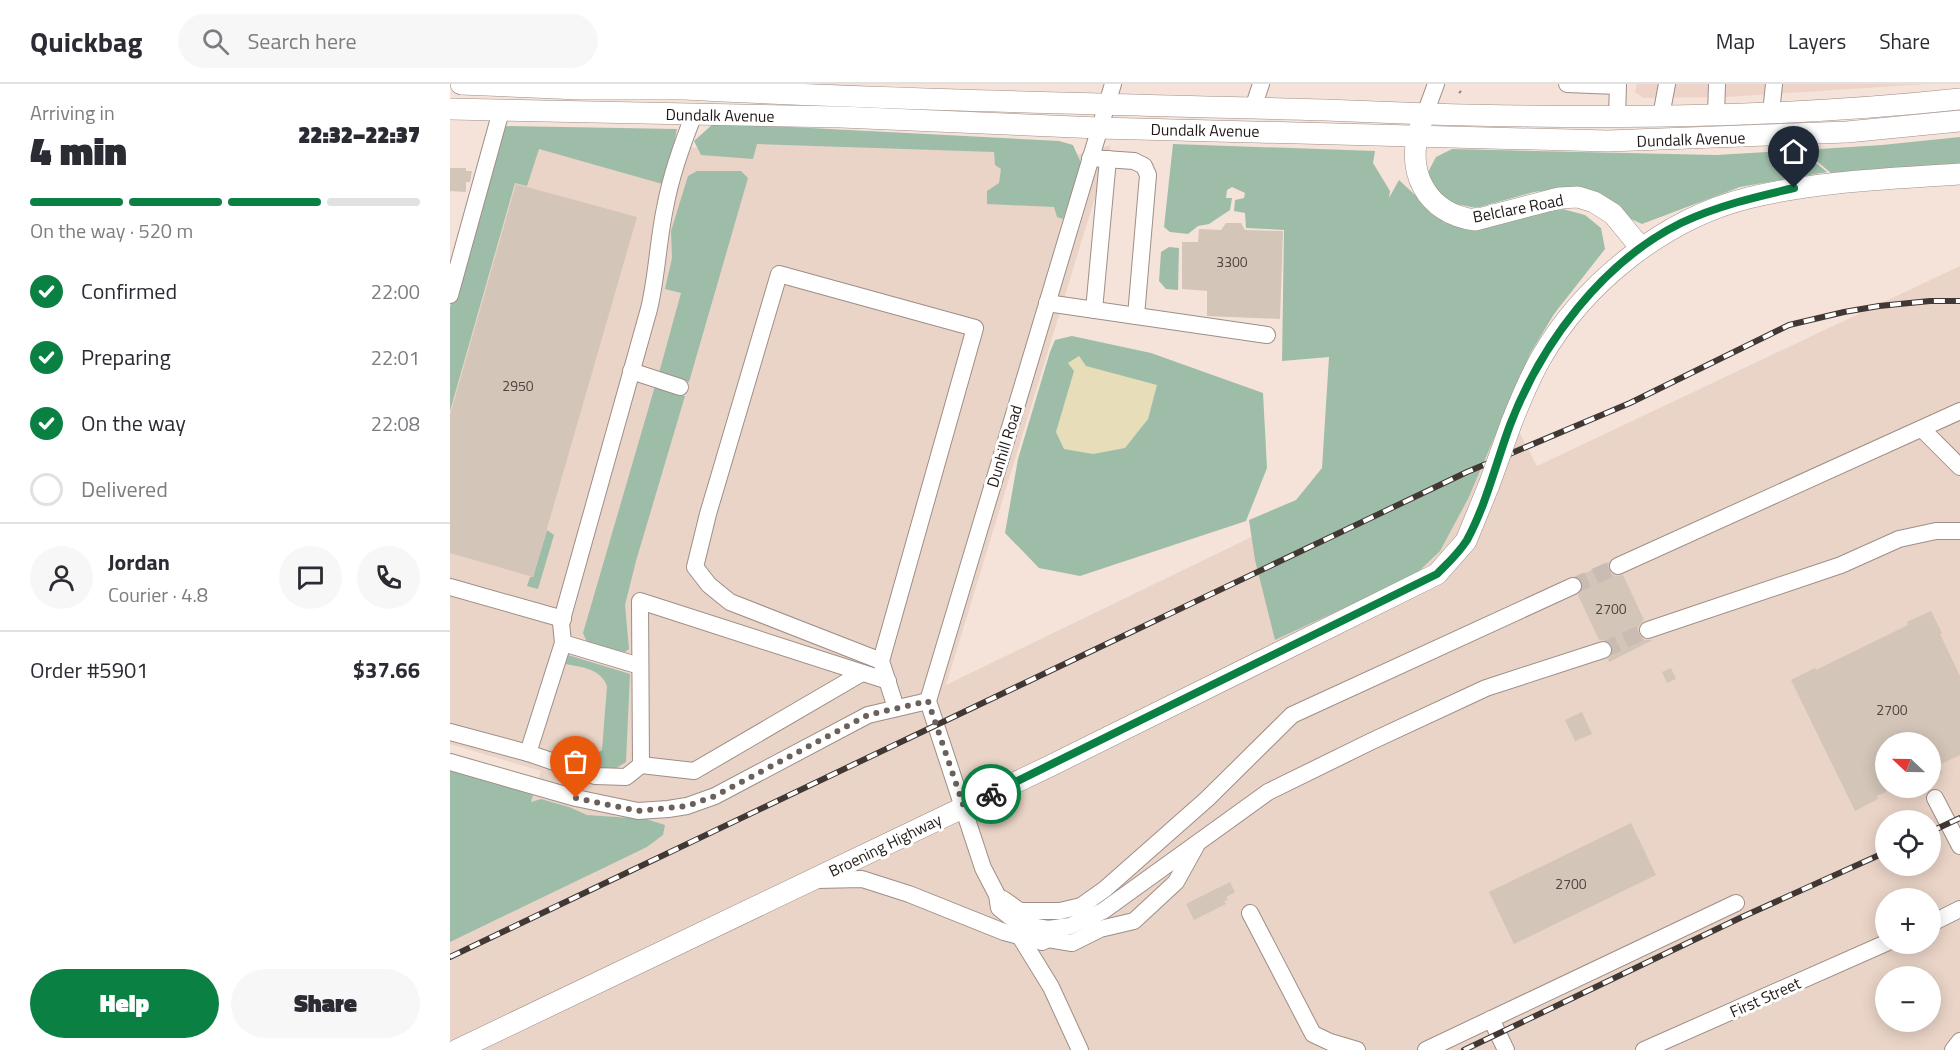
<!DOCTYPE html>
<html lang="en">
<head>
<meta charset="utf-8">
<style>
  :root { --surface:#fff; --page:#f7f7f7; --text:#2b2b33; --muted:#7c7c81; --line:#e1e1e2; --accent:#0b8043 }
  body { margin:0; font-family:"Titillium Web",sans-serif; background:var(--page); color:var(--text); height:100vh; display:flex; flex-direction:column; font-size:22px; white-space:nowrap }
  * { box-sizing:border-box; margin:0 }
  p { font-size:20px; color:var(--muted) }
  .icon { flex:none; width:33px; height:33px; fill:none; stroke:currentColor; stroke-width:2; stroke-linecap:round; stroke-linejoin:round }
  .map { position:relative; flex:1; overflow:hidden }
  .drawer { display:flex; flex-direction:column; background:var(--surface); width:450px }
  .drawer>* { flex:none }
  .needle { width:39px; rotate:292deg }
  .fabs { position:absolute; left:1425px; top:648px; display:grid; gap:12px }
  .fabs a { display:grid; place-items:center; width:66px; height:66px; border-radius:50%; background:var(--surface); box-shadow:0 3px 15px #0003; font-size:30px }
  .pin { position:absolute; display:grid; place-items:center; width:51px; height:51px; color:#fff; margin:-62px -26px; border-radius:50% 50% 50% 0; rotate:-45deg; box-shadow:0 0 6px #0007 }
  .pin .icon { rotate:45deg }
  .courier { position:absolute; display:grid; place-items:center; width:60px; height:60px; margin:-30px; border:4px solid #0b8043; border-radius:50%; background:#fff; color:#222; box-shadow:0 2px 8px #0007 }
  .summary em { font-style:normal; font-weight:800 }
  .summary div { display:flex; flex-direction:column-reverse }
  .summary { display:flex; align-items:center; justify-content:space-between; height:102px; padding:0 30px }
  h1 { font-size:39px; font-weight:800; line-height:45px }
  .bar { display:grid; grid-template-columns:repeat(4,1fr); gap:9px 6px; align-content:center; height:72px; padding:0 30px }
  .bar i { height:8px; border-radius:4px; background:var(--line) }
  .bar .on { background:var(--accent) }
  .bar p { grid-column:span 4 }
  .line { display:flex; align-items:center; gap:15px; padding:0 30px; border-top:2px solid var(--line) }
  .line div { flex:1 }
  .round { display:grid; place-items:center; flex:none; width:63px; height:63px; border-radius:32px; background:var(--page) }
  ol { padding:0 30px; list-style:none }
  li { display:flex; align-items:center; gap:18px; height:66px }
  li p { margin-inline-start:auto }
  li .icon { padding:6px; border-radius:50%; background:var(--accent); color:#fff; stroke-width:4 }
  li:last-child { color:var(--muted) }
  li i { width:33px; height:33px; border:3px solid var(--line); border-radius:50% }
  .button { display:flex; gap:12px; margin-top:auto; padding:12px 30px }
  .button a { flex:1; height:69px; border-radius:36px; background:var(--accent); color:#fff; font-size:24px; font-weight:800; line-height:69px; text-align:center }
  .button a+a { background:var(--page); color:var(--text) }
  header { display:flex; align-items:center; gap:36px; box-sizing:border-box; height:84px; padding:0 30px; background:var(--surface); border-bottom:2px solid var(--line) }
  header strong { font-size:28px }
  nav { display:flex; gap:33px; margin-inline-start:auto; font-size:21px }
  .search { width:420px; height:54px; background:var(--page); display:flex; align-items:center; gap:15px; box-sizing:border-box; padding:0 21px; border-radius:33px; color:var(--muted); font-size:22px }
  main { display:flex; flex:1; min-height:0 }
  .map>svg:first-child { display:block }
  .built { fill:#eed4c8 }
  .industrial { fill:#ead4c7; fill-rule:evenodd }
  .green { fill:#9ebda9 }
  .sand { fill:#e7deb9 }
  .building { fill:#d3c5b8 }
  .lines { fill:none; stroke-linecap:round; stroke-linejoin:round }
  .minor-tunnel { stroke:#cabbb3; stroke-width:16; stroke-dasharray:16 8; stroke-linecap:butt }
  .minor-casing { stroke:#9e8e86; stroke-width:18 }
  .major-casing { stroke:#9e8e86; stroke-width:22 }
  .path { stroke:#90837d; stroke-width:2; stroke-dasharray:3 4.5; stroke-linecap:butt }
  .minor { stroke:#fff; stroke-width:16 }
  .major { stroke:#fff; stroke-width:21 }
  .rail-casing { stroke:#413834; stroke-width:6 }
  .rail { stroke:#fff; stroke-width:4; stroke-dasharray:11; stroke-linecap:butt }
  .major-bridge-casing { stroke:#9e8e86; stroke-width:22; stroke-linecap:butt }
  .major-bridge { stroke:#fff; stroke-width:21 }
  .done { stroke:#6b605b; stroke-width:6; stroke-dasharray:0 10.8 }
  .route { stroke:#0b8043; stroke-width:8 }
  .labels { text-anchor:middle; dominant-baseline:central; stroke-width:6; stroke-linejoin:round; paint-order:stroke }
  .number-label { font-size:14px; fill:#4d443e }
  .street-label { font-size:16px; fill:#201916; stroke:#fff }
</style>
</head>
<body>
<header>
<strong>Quickbag</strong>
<div class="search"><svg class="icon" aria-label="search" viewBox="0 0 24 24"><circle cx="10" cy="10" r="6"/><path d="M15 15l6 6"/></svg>Search here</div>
<nav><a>Map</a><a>Layers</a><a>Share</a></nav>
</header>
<main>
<section class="drawer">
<div class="summary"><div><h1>4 min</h1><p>Arriving in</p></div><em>22:32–22:37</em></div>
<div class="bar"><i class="on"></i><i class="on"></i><i class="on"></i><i></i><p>On the way · 520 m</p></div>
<ol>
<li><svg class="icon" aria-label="check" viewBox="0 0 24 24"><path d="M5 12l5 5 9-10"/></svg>Confirmed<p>22:00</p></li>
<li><svg class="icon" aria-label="check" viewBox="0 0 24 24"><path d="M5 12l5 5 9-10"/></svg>Preparing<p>22:01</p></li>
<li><svg class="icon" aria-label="check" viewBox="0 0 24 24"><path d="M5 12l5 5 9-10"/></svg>On the way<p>22:08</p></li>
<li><i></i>Delivered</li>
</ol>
<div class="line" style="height:108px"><a class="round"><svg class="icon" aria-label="person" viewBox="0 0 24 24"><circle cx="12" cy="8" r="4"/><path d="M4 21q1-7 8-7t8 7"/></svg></a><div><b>Jordan</b><p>Courier · 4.8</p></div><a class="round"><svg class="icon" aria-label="chat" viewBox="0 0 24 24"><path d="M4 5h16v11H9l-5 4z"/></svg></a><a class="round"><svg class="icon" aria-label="phone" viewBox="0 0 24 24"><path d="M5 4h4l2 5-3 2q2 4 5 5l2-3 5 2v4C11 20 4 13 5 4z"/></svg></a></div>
<div class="line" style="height:78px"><div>Order #5901</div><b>$37.66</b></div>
<div class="button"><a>Help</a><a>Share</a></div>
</section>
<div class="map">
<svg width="1510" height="966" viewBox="0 0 1510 966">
  <rect width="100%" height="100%" fill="#f5e3da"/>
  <polygon class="built" points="1187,0 1477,0 1276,13 1193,14 1185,8"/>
  <path class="industrial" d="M55,50l168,1 4,11 20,2 13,-11 367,18 34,-10 -165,540 388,-188 59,-306 144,275 423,-200v784h-1510v-115l83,-140 8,-24 -91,-27v-419zM1436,658h44v46h-44zM1436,736h44v46h-44zM1436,814h44v46h-44zM1436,892h44v46h-44z"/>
  <g class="green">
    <polygon points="264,39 609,57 623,61 631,79 613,135 607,133 604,123 537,120 537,107 549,99 551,85 545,81 544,68 307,60 303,75 251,71 244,57"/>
    <polygon points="51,42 227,45 216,101 89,65 77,102 65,99 0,327 0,223"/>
    <polygon points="1510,53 1510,81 1381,89 1353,66 1432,61"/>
    <polygon points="723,60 925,67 923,79 940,107 939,114 949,96 995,139 1011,142 1109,124 1135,131 1151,144 1155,165 1104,230 1080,270 1018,415 990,467 965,491 825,556 805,476 799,436 846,416 872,384 879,273 832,277 834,146 796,144 795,129 784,127 785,116 794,114 795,109 782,103 777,106 776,114 782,114 780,126 759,140 748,142 738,150 720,148 714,143"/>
    <polygon points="1002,65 1266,71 1351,66 1377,88 1290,103 1192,140 1113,104 1084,108 1026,124 1006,120 984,108 978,88 986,73"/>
    <polygon points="247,87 291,87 298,94 239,298 209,289 231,209 215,205 222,174 221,147 238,92"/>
    <polygon points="719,163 729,164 728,206 716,205 709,197 711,168"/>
    <polygon points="622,252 701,269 813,309 817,384 796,437 630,492 589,484 555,449 568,375 600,268 605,256"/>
    <polygon points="205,302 235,312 186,477 175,521 179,565 175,568 152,564 137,558 133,549"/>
    <polygon points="97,446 104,451 88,505 77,502 80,493 83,493"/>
    <path d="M118,571l62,19 -4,88 -16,10 -28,-8 -1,-5 11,-2 10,-7 5,-64c-6,-17 -25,-19 -42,-22z"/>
    <polygon points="0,685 83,711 81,718 91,715 119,723 137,731 196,735 215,741 213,751 197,763 0,858"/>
  </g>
  <polygon class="sand" points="629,272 636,282 707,301 698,335 675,364 643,370 614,365 606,348 624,287 618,279"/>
  <g class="building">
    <polygon points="0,84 16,84 16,87 22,87 20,98 16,98 16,108 0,107"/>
    <polygon points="66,100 187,133 83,493 0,469 0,331"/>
    <polygon points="776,139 791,139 795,146 833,147 830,235 757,232 757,207 732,205 732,158 748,158 749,145 771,146"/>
    <polygon points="1159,478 1158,486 1161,490 1166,492 1173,491 1194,536 1188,543 1188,550 1195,556 1203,556 1159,578 1158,575 1163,569 1163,562 1156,556 1149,556 1128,511 1133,502 1132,497 1127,493"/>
    <polygon points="1481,527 1492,549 1490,550 1510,592 1510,671 1489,681 1492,689 1480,695 1480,658 1436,658 1436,708 1427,712 1428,715 1405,727 1341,596 1365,584 1366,586 1458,541 1457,538"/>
    <polygon points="1221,584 1226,595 1217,599 1212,588"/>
    <polygon points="1132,628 1142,650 1125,657 1115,636"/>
    <polygon points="1181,739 1206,791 1064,860 1039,808"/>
    <polygon points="780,798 785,808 776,813 778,816 774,817 776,820 744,836 736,820"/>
  </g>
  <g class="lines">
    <g class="minor-tunnel">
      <polyline points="1123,502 1168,482"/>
      <polyline points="1153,566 1198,546"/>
    </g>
    <defs>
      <g id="minor">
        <polyline points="663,0 478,617 533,784 547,811 549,824 569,840 598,845 620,842 653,827 818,708 922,657 1036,604 1153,566"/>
        <polyline points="1117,0 1167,2"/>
        <polyline points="803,24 811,0"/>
        <polyline points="1321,29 1324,0"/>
        <path d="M244,30c-12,31 -23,61 -29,94 -7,33 -8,68 -16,101l-88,314 2,20 -35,110 67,23 31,1 15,-12 -1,-164 248,80"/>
        <polyline points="975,30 986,0"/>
        <polyline points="1266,31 1267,0"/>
        <polyline points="1211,32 1217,0"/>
        <polyline points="1167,33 1168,0"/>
        <polyline points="640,74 684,77 694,82 698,91 686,232"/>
        <polyline points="0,211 51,27"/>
        <polyline points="597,219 817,251"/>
        <polyline points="644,226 658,75"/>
        <polyline points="181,287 230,303"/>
        <polyline points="1472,345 1510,383"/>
        <polyline points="1168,482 1510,327"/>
        <polyline points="0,503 113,535"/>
        <polyline points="1198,546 1391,481 1449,455 1486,447 1510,447"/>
        <polyline points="113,559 190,582"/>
        <polyline points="431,577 525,244 329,190 258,430 245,483 259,501 280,518 431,577 446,624"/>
        <polyline points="0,648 78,669"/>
        <polyline points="0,678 126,714 188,727 218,725 237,722 265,712 418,631 478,617"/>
        <polyline points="191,681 244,687 412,589"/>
        <polyline points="1485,714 1510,762"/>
        <polyline points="366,796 412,795 459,810 554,848 592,858 598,855"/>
        <polyline points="553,815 570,827 610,827 631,822 655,805 757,715 842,631 1123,502"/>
        <polyline points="800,829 863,950 880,958 907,966"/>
        <polyline points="1480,840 1510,825"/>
        <polyline points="588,850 598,855 622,859 650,845 684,837 726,798 746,762"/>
        <polyline points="569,851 601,903 630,966"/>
        <polyline points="1041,935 1056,966"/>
        <polyline points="976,966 1286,819"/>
        <polyline points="1194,966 1436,859"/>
        <polyline points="1503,966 1510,957"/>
      </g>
      <g id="major">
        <path d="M11,0l118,5h105c213,11 427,15 641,21 34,1 69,3 103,4 178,5 355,4 532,-15"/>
        <polyline points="0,25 391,33 649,44 1158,57 1397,48 1510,37"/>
        <path d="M971,41c-17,45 5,89 54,95l84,-22 19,-1 16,5 19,12 28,34"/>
        <path d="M1061,340c9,-23 18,-45 30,-66 43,-75 123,-139 207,-160 70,-17 141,-19 212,-24"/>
        <polyline points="7,966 602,681 987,490 1016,457 1039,401"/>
      </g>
    </defs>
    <use href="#minor" class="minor-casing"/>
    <use href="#major" class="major-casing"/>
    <polyline class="path" points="1009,9 1012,6"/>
    <use href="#minor" class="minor"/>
    <use href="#major" class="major"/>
    <defs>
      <g id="rail">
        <polyline points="1480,748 1510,734"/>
        <polyline points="0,873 1017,388 1180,319 1339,241 1394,228 1429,222 1480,217 1510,217"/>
        <polyline points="1014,966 1292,833 1436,768"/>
      </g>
    </defs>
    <use href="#rail" class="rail-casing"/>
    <use href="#rail" class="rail"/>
    <defs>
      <polyline id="major-bridge" points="1039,401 1061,340"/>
    </defs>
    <use href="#major-bridge" class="major-bridge-casing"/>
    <use href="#major-bridge" class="major-bridge"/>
  </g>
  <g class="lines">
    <polyline class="done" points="126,714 188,727 237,722 265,712 418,631 478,617 514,723 541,710"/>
    <path class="route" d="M541,710l446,-220c10,-10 22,-21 30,-34 19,-35 29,-77 43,-115 31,-81 92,-163 171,-202 36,-17 74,-26 113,-35"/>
  </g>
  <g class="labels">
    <g class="number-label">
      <text x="782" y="177">3300</text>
      <text x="68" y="301">2950</text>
      <text x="1161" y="524">2700</text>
      <text x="1442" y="625">2700</text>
      <text x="1121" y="799">2700</text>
    </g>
    <g class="street-label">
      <text transform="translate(270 31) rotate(1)">Dundalk Avenue</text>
      <text transform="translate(755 46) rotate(1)">Dundalk Avenue</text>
      <text transform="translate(1241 55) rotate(-2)">Dundalk Avenue</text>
      <text transform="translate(1068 124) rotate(-11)">Belclare Road</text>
      <text transform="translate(554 362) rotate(-73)">Dunhill Road</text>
      <text transform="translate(435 761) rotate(-26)">Broening Highway</text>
      <text transform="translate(1315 913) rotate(-24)">First Street</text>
    </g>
  </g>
</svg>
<div class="fabs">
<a><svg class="needle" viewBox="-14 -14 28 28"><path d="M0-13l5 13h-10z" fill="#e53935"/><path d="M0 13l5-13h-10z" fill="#7c7c81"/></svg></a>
<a><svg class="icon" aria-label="locate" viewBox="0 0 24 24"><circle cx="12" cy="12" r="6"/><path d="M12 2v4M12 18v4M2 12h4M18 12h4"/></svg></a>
<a>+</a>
<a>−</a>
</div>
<div class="pin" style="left:126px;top:714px;background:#ea580c"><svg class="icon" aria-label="bag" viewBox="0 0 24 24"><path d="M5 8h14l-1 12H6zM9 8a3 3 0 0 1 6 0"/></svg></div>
<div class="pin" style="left:1344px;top:104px;background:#1f2937"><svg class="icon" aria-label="home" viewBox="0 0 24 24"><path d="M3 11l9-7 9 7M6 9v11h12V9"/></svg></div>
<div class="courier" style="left:541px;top:710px"><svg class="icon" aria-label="bike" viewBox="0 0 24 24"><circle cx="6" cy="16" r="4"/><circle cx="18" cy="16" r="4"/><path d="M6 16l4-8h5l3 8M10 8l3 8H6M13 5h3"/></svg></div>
</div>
</main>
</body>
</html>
